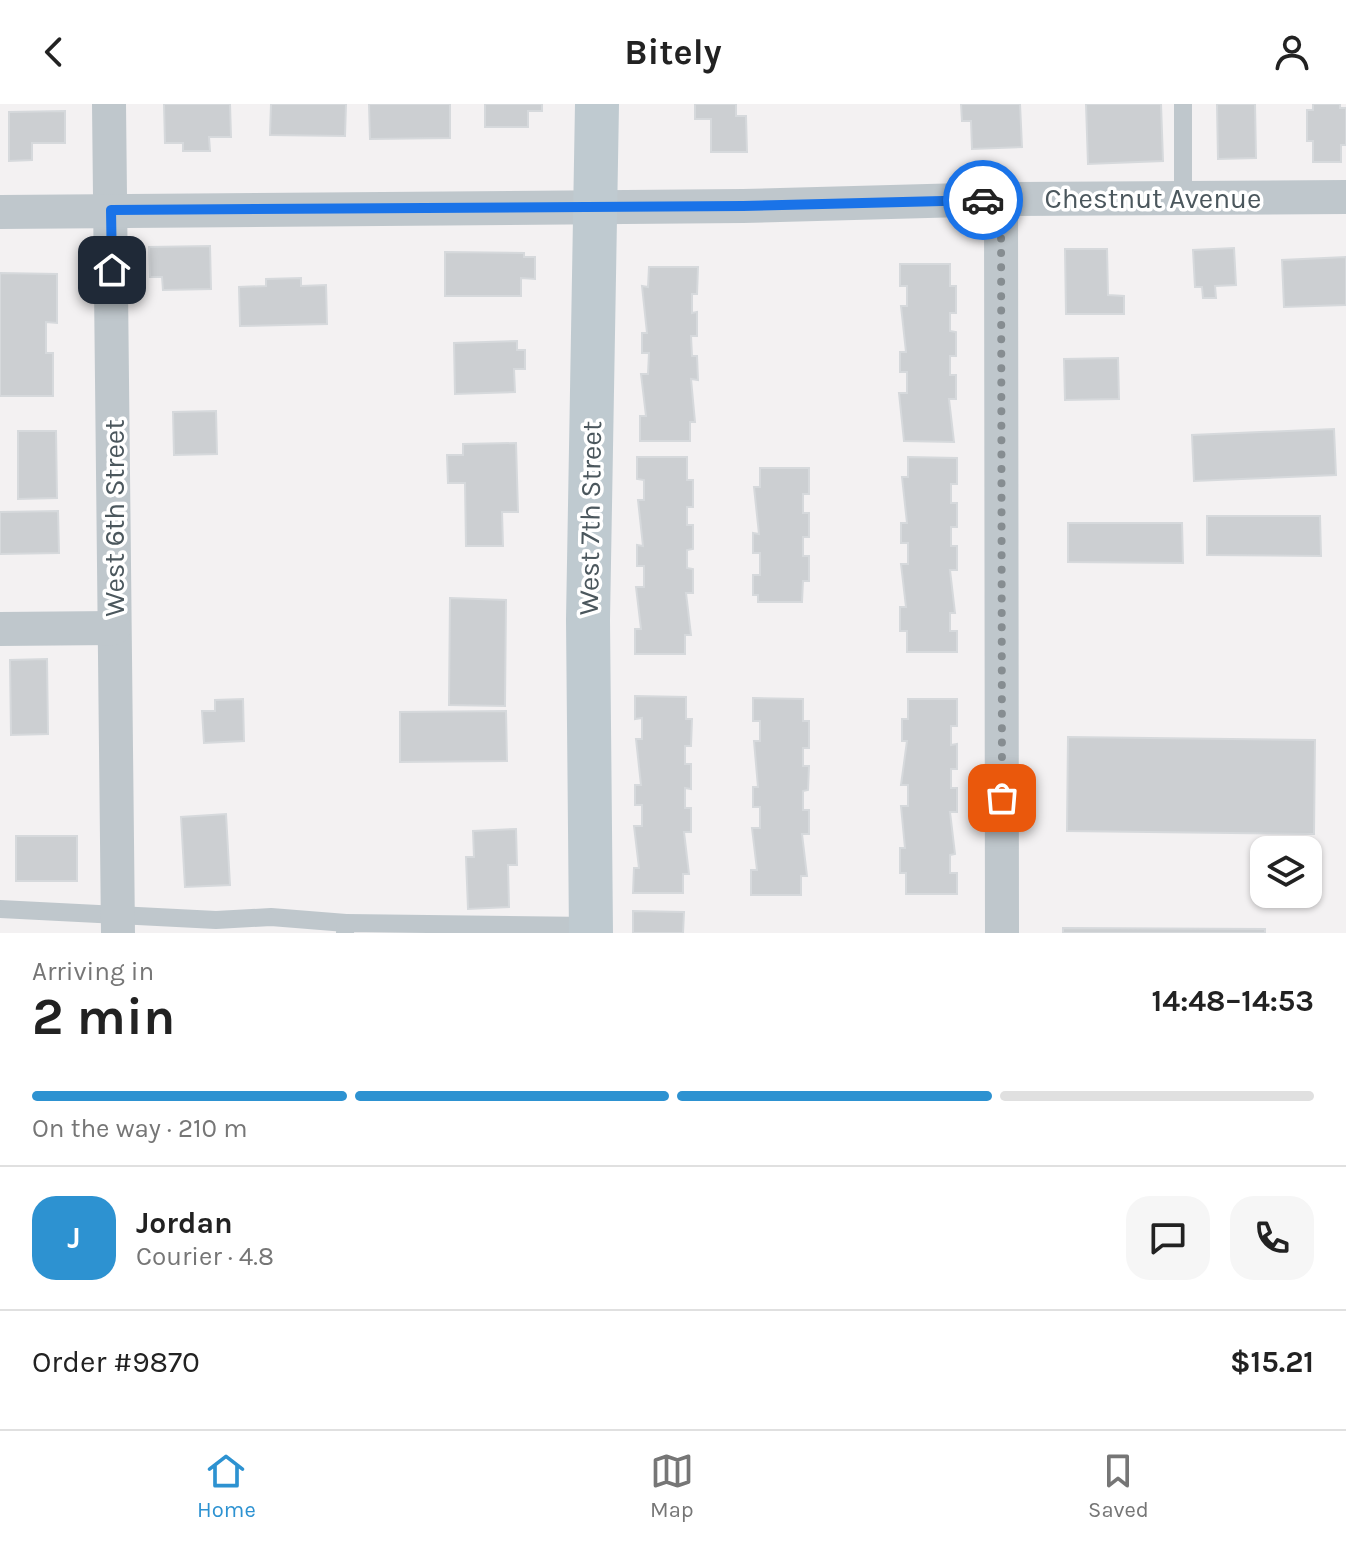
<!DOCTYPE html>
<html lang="en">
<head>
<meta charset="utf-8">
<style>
  :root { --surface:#fff; --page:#f6f6f6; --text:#222; --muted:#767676; --line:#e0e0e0; --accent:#2d92d1 }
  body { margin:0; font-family:Karla,sans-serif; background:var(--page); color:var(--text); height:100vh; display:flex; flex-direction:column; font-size:30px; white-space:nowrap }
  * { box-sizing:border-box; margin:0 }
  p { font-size:26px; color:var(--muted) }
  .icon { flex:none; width:44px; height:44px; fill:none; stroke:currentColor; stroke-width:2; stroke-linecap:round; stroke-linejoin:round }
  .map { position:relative; height:829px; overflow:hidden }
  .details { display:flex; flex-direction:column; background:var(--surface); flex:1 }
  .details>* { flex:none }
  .buttons { position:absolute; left:1250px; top:732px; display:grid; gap:16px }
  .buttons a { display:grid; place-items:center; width:72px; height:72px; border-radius:16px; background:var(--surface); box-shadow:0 2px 6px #0004; font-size:40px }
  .pin { position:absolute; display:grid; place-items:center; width:68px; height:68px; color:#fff; margin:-34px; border-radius:16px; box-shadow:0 4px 12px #0006 }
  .courier { position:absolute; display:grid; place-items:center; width:80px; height:80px; margin:-40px; border:6px solid #1a73e8; border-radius:50%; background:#fff; color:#222; box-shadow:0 2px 10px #0007 }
  .summary em { font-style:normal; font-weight:700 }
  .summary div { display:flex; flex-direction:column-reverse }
  .summary { display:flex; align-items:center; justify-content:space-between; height:136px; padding:0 32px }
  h1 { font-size:52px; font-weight:700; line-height:60px }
  .bar { display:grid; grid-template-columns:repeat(4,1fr); gap:12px 8px; align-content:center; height:96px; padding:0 32px }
  .bar i { height:10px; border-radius:6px; background:var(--line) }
  .bar .current { background:var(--accent) }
  .bar p { grid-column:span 4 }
  .line { display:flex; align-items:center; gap:20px; padding:0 32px; border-top:2px solid var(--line) }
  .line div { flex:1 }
  .round { display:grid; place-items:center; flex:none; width:84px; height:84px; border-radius:24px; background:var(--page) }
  header { display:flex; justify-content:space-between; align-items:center; height:104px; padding:0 32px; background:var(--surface); font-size:36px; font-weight:700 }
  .menu { display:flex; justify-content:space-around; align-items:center; height:112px; border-top:2px solid var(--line); background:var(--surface); font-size:22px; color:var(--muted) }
  .menu a { display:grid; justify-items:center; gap:4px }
  .menu .current { color:var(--accent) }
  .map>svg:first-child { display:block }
  .building { fill:#cccfd2; stroke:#d6d9dc; stroke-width:2 }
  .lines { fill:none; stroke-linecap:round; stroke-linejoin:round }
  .lane { stroke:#bfc7cc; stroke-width:18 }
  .street { stroke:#bfc7cc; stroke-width:34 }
  .secondary { stroke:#bfcad0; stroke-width:44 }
  .done { stroke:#868d91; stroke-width:8; stroke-dasharray:0 14.4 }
  .route { stroke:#1a73e8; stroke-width:10 }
  .labels { text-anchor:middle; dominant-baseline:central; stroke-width:7; stroke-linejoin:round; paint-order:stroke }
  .street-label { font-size:28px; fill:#4b575d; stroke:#fff }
</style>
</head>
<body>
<header><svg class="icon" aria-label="back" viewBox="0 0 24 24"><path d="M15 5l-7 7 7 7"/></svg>Bitely<svg class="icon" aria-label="person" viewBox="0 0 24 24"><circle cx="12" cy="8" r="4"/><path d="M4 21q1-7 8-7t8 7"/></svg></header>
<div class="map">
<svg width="1346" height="829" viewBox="0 0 1346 829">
  <rect width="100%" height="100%" fill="#f3f1f2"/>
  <g class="building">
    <polygon points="164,0 230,0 231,33 209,33 210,47 183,47 183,39 165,39"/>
    <polygon points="271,0 346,0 345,32 270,31"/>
    <polygon points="369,0 450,0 450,34 370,35"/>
    <polygon points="485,0 542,0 542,7 528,7 528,23 485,23"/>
    <polygon points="695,0 736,0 736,12 746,12 747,48 711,48 711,15 695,15"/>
    <polygon points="961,0 1020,0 1022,43 972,45 971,17 962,17"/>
    <polygon points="1086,0 1161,0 1163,57 1088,60"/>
    <polygon points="1217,0 1255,0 1256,54 1218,55"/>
    <polygon points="1313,0 1340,0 1340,4 1346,4 1346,41 1341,41 1341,58 1313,58 1313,37 1307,37 1307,6 1313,6"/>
    <polygon points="65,7 65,39 32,39 32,56 9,57 9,8"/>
    <polygon points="210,142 211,185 163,186 162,173 150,173 149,143"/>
    <polygon points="1234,144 1236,181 1215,182 1216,194 1203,194 1202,183 1195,183 1193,146"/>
    <polygon points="1065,145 1107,145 1108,191 1124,192 1124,210 1066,210"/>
    <polygon points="445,148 524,149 524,153 535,153 535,175 521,174 521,192 445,192"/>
    <polygon points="1346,153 1346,201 1284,203 1282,156"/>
    <polygon points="900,160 950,160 950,182 956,182 956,209 950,209 950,227 956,228 956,252 950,252 950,271 956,271 956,295 949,295 954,338 904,337 899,289 907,289 907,268 900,268 900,248 906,248 901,202 907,202 907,182 900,182"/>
    <polygon points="649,163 698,163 697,190 692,190 692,209 697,208 697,232 691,232 692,252 697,252 698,276 691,275 695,318 690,318 690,337 640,337 640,312 646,312 641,270 648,270 649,249 642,249 642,229 647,229 642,182 648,183"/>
    <polygon points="0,169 57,170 57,219 46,218 46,249 53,249 53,292 0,292"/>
    <polygon points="301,174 301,182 326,181 327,220 240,222 239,183 266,182 266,175"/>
    <polygon points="517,237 517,246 525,246 525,265 514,265 515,288 455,290 454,239"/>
    <polygon points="1118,254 1119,295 1065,296 1064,255"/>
    <polygon points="216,307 217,350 174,351 173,308"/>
    <polygon points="1334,325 1336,371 1194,377 1192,331"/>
    <polygon points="18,327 56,327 57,394 18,395"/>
    <polygon points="516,339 518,408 502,408 503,442 466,442 465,379 448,379 447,351 463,351 463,340"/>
    <polygon points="637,353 687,353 687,376 693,376 693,403 687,403 687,421 693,421 693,445 687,446 687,464 693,465 693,489 686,489 691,531 685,531 685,550 635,550 635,525 641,525 636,483 644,483 644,462 637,462 637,441 643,442 638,396 644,396 644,376 637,375"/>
    <polygon points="908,353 957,354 957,380 951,380 951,399 957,399 957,423 951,423 951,442 957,442 957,466 950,466 955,509 950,509 950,527 957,527 957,548 907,548 907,527 900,527 900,503 906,503 901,460 908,460 908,439 901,439 901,419 907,419 902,373 908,373"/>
    <polygon points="760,364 809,364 809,390 803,390 803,409 809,409 809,433 803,433 803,452 809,452 809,477 803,477 802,498 758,498 758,491 753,491 753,471 760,471 760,449 753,449 753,429 759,430 754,383 760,383"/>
    <polygon points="58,407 59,449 0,450 0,408"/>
    <polygon points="1207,412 1320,412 1321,452 1207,451"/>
    <polygon points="1068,419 1182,419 1183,459 1068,458"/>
    <polygon points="450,494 506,496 505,602 449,601"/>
    <polygon points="47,555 48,630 11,631 10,556"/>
    <polygon points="635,592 686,593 686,615 692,615 691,642 685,642 685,660 691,660 691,685 685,684 685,704 691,704 691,728 684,728 689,770 683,770 683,789 633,789 634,764 639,764 634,722 642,722 642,701 635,701 635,681 641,681 636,635 642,635 642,614 635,615"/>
    <polygon points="753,594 803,595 803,617 809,617 809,644 803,644 803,662 809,662 808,686 803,687 803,706 809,706 809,730 802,730 807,772 801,772 801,791 751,791 751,766 757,766 752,724 760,724 760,703 753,703 753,683 758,683 754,637 760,637 760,617 753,617"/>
    <polygon points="243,595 244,637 204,639 202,607 215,607 215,596"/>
    <polygon points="908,595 957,595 957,622 951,622 951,641 957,640 957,665 951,665 951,684 957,684 957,708 950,708 955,750 950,751 950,769 957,769 957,790 906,790 906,769 900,769 900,744 905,744 901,702 908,702 908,681 901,681 907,637 902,637 902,615 908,615"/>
    <polygon points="506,607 507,657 400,658 400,608"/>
    <polygon points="1068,633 1315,636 1314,730 1067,727"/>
    <polygon points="226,710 230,781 185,783 181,713"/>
    <polygon points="516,725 517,761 508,761 509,803 468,805 466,753 474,753 473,727"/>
    <rect x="16" y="732" width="61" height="45"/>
    <polygon points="633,807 684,808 683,829 633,829"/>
    <polygon points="1063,824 1265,825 1265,829 1063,829"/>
  </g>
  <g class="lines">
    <g class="lane">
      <polyline points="1183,0 1183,93"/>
      <polyline points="0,805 216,816 271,813 346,819"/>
      <polyline points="345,829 346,819 591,822"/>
    </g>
    <g class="street">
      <polyline points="109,0 118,829"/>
      <polyline points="1001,95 1002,829"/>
      <polyline points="0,108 743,102 1001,95 1346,93"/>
      <polyline points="0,525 114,524"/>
    </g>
    <polyline class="secondary" points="591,829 588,516 597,0"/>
  </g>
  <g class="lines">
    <polyline class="done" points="983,96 1001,95 1002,694"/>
    <polyline class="route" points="112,166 111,106 743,102 983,96"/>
  </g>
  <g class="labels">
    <g class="street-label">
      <text x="1153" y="94">Chestnut Avenue</text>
      <text transform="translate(114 414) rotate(-90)">West 6th Street</text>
      <text transform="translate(590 414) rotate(-89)">West 7th Street</text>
    </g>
  </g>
</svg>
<div class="buttons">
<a><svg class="icon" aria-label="layers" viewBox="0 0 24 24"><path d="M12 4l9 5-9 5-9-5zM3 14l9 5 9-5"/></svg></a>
</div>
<div class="pin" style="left:1002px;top:694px;background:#ea580c"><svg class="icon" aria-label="bag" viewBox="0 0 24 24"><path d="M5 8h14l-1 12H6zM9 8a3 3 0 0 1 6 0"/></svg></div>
<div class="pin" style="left:112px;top:166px;background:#1f2937"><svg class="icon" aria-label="home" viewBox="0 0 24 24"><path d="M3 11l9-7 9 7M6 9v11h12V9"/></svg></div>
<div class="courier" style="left:983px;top:96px"><svg class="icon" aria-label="car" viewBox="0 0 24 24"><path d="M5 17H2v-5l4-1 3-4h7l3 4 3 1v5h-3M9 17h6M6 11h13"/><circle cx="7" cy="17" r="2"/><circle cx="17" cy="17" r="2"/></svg></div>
</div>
<section class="details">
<div class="summary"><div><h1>2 min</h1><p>Arriving in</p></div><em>14:48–14:53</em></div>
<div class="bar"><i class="current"></i><i class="current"></i><i class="current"></i><i></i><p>On the way · 210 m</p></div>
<div class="line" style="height:144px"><b class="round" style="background:var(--accent);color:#fff">J</b><div><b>Jordan</b><p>Courier · 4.8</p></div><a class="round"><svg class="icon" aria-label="chat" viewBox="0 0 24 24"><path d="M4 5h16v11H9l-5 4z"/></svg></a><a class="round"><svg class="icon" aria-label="phone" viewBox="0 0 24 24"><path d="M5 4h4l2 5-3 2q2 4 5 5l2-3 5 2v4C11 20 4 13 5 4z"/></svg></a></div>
<div class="line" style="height:104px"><div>Order #9870</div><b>$15.21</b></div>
</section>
<nav class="menu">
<a class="current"><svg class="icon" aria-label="home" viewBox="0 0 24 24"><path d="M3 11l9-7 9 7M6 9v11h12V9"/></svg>Home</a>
<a><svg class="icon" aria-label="map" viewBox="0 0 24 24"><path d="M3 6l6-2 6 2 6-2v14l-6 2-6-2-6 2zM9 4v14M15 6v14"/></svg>Map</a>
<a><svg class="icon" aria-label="saved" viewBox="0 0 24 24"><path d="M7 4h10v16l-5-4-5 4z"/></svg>Saved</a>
</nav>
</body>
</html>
